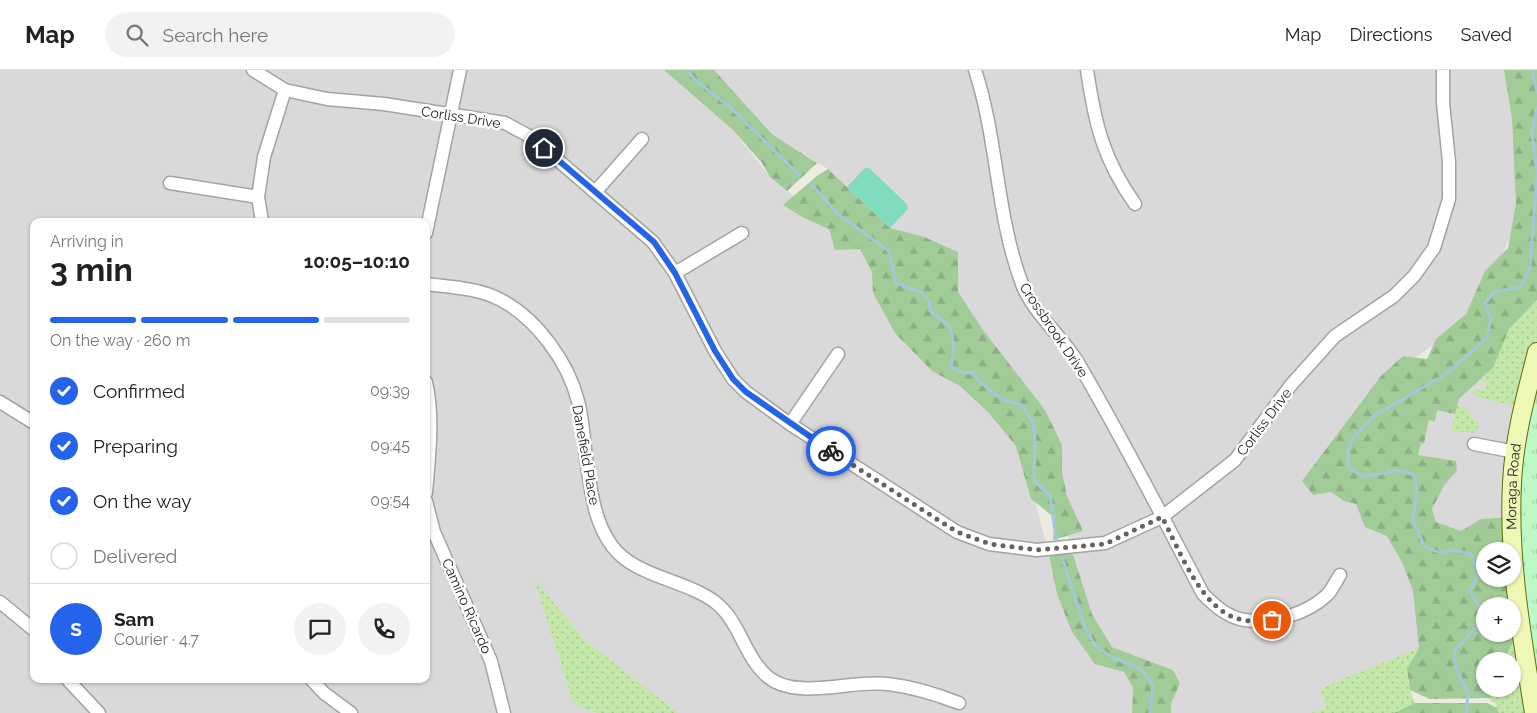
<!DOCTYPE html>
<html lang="en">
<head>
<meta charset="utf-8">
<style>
  :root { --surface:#fff; --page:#f2f2f2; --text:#222; --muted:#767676; --line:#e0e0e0; --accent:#2563eb }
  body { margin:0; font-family:Raleway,sans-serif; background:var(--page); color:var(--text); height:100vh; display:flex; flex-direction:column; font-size:19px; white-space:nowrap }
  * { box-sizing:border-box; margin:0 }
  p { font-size:16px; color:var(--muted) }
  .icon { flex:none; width:28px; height:28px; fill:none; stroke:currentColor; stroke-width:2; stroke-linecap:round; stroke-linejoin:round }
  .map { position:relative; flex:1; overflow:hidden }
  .side { position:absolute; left:30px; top:148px; width:400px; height:465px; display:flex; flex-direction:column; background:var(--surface); border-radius:10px; box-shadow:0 1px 4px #0004 }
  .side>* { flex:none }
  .buttons { position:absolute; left:1476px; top:472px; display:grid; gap:10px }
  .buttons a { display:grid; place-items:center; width:45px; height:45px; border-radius:50%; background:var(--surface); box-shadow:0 1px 4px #0004; font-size:25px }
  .pin { position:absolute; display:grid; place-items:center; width:42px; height:42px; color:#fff; margin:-21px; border:2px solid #fff; border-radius:50%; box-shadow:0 1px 5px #0007 }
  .courier { position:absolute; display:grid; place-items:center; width:50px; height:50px; margin:-25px; border:4px solid #2563eb; border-radius:50%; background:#fff; color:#222; box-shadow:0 1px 6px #0007 }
  .summary em { font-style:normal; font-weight:700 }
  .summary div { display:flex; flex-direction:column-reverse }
  .summary { display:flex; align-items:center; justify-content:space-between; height:85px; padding:0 20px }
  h1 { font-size:32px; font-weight:700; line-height:38px }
  .bar { display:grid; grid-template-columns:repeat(4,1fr); gap:8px 5px; align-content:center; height:60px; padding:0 20px }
  .bar i { height:6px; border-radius:4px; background:var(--line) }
  .bar .on { background:var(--accent) }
  .bar p { grid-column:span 4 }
  .line { display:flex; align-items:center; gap:12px; padding:0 20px; border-top:1px solid var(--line) }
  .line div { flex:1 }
  .round { display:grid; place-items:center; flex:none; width:52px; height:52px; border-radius:26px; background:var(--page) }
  ol { padding:0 20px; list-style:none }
  li { display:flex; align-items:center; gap:15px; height:55px }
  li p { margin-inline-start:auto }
  li .icon { padding:5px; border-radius:50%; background:var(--accent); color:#fff; stroke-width:4 }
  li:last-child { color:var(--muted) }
  li i { width:28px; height:28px; border:2px solid var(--line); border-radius:50% }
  header { display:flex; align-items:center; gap:30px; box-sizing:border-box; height:70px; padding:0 25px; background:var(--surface); border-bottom:1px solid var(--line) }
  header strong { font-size:24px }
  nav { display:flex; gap:28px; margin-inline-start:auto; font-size:18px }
  .search { width:350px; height:45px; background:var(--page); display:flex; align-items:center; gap:12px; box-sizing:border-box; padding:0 18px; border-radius:28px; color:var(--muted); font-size:19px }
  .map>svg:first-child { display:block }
  .residential { fill:#dad9d9; fill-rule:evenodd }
  .grass { fill:url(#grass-dots) }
  .forest { fill:url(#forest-firs); fill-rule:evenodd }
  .park { fill:url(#park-tufts) }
  .pitch { fill:#80dbbf }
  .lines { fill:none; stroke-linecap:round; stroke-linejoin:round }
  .stream { stroke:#a2c9da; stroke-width:3 }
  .minor-casing { stroke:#a3a3a3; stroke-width:15 }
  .secondary-casing { stroke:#5b6f07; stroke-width:20 }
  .minor { stroke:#fff; stroke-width:12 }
  .secondary { stroke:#eff8b5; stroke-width:18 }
  .done { stroke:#656461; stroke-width:5; stroke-dasharray:0 9 }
  .route { stroke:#2563eb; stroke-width:6 }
  .labels { text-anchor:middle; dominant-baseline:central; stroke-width:5; stroke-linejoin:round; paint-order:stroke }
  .street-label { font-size:14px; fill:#1c1c1c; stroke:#fff }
</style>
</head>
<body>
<header>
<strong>Map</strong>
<div class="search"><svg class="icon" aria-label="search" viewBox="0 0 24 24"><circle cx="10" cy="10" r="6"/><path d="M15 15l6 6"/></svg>Search here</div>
<nav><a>Map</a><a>Directions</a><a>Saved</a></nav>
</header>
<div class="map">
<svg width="1537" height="643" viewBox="0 0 1537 643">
  <defs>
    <pattern id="grass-dots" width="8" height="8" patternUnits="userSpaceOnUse" patternTransform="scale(1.25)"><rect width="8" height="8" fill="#c2e7a8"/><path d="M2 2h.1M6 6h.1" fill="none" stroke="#a6c690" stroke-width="1.8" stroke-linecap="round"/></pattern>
    <pattern id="forest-firs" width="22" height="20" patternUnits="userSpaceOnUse" patternTransform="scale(1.25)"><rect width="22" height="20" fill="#a2cc97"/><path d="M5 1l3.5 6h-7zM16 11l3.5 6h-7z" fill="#8baf82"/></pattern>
    <pattern id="park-tufts" width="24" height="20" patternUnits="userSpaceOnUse" patternTransform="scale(1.25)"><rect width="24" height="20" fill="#bef8c7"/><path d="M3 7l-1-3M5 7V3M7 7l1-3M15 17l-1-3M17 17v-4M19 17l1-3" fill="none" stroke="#a3d4aa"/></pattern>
  </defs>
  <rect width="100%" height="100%" fill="#edeae2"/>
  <g class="residential">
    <path d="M0,0h665l68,60 37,47 90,72 159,193 29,108 9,44 38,70 29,7 9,17 -1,25h-454l-94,-74 -49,-58 38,122 23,10h-596zM34,151h392v458h-392z"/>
    <polygon points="714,0 1530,0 1519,148 1478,237 1439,271 1390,305 1394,442 1426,525 1419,578 1320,618 1326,638 1311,643 1171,643 1171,634 1180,613 1173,600 1112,577 1092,544 1071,478 1042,354 922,166 890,158 828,99 772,64"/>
    <polygon points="1493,298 1530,309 1511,447 1481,449 1461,461 1436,452 1432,439 1445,414 1457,401 1446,389 1445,391 1418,386 1421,372 1424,373 1429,350 1437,340 1459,329"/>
  </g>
  <g class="grass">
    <polygon points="1537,230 1537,571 1534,643 1499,643 1495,633 1490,631 1492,619 1512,619 1512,591 1504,591 1514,570 1522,338 1472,325 1475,319 1484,320 1487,313 1481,310 1493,298 1509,259"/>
    <polygon points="1457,335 1468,338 1467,342 1471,343 1470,346 1479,354 1476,363 1451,361"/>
    <polygon points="534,509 584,569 678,643 596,643 573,633"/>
    <path d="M1419,578c-15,25 -14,28 -4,55l-21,10h-83l15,-5 -6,-20z"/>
  </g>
  <g class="forest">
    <polygon points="664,0 714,0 772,64 817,93 787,121 770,107 762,93 733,60"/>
    <path d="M1504,0h33v230l-28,29 -16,39 -34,31 -4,15 -18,-4 -2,12 -6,-2 -5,24 -3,-1 -3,12 38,6 1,10 -12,13 -13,25 4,13 25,9 20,-12 30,-2 12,122 -9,1 -10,21h-19v28h7l-1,9 -61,1 -20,-9 -3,-21 12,-21 -6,-57 -10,-27 -16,-28 -22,-9 -9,-23 -12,-3 -13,-9 -18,3 -11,-14 79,-105 22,-20 24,3 9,-20 30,-25 19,-43 23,-23 8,-45 -4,-84zM1485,481h27v28h-27zM1485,536h27v28h-27z"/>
    <polygon points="828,99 890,158 922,166 958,182 958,222 983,260 1045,340 1062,375 1062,402 1067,426 1083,461 1053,470 1055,448 1031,429 1016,376 989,343 960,316 932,301 895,263 873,223 872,202 860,179 835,180 829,159 804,148 783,135 817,106"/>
    <polygon points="1071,478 1092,544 1112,577 1173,600 1180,613 1171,634 1171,643 1132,643 1133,618 1124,602 1095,594 1072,562 1057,524 1048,480"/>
    <polygon points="1415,633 1487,633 1497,638 1499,643 1394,643"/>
  </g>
  <polygon class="park" points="1537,329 1537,643 1515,517 1525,331"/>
  <polygon class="pitch" points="865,98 869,98 907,134 908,139 890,158 847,117"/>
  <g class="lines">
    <g class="stream">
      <polyline points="687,0 695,10 729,36 799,105"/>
      <polyline points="1532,0 1537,22"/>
      <polyline points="1537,37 1532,63 1537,102"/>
      <path d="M811,114l28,31 50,36 7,32 24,9 9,8 1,11 20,15 4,20 -3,21 9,5 12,1c14,15 27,28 48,31l13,17 2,21 -1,39 16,14 6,44"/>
      <polyline points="1062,488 1084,555 1095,576 1112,587 1140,598 1153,615 1150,643"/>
      <polyline points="1466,643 1468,623 1456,598 1454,581 1480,553 1481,539 1469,520 1479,505 1471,484 1454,480 1440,483 1424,476 1413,449 1417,421 1414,405 1398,400 1364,407 1348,397 1348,381 1353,368 1374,346 1446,304 1487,268 1491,249 1485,233 1494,222 1521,217 1530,197 1537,105"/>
    </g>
    <defs>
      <g id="minor">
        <polyline points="253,0 285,20 327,29 384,34 505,53 531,67 653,172 675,203 715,281 733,309 746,322 790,354 957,462 989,474 1037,480 1105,473 1162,447 1235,390 1291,315 1335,266 1394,226 1414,206 1434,178 1449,129 1449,92 1443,33 1443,0"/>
        <path d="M975,0c23,70 21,145 47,214 10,27 39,52 55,77 45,76 85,155 126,233 11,11 25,24 42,26 27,4 62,-6 82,-25 5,-5 9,-14 13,-20"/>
        <path d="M1087,0c8,54 16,89 48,134"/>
        <polyline points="170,113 258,127"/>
        <polyline points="596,121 642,69"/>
        <polyline points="262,151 258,127 264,87 285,20"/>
        <polyline points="426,163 460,0"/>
        <polyline points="675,203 742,163"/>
        <path d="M426,214c24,3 53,4 75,16 36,19 67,62 77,101 5,19 6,39 8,57 5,31 7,62 26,88 23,31 72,33 103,56 25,19 29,55 53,75 29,24 86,2 120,7 24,3 48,10 71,19"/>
        <path d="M426,312c8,36 3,74 0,111"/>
        <polyline points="0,332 34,353"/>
        <polyline points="790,354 838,284"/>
        <polyline points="1474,374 1515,382"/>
        <polyline points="426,431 434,462 491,591 504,643"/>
        <polyline points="0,532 34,560"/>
        <polyline points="67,609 99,643"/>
        <polyline points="311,609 324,623 351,643"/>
      </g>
      <g id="secondary">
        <path id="s1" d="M1534,643c-12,-76 -26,-153 -22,-230 2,-45 14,-88 25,-131"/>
      </g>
    </defs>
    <use href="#minor" class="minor-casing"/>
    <use href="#secondary" class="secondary-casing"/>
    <use href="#minor" class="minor"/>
    <use href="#secondary" class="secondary"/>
  </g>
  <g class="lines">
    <path class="done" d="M831,381l126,81 33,12 47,6 68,-6 57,-27c18,33 40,97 82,103 9,2 19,0 28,0"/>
    <polyline class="route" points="544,78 654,172 675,203 715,281 733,309 746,322 831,381"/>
  </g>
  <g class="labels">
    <g class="street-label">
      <text transform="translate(461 47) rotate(9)">Corliss Drive</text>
      <text transform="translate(1054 260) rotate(56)">Crossbrook Drive</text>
      <text transform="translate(1264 352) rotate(-53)">Corliss Drive</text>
      <text transform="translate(586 385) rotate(80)">Danefield Place</text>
      <text stroke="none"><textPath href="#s1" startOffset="228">Moraga Road</textPath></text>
      <text transform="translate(467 536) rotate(66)">Camino Ricardo</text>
    </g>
  </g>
</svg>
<div class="buttons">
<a><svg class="icon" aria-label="layers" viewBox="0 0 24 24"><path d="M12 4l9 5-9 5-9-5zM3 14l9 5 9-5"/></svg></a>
<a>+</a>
<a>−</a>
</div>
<div class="pin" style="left:1272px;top:550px;background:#ea580c"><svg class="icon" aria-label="bag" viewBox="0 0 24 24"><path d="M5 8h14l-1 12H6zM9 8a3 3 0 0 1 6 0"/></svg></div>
<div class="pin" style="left:544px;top:78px;background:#1f2937"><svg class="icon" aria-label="home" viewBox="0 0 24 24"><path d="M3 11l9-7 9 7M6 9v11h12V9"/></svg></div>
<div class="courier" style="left:831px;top:381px"><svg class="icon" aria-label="bike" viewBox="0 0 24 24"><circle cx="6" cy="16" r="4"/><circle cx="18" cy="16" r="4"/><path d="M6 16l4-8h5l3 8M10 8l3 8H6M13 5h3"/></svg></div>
<section class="side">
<div class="summary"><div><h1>3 min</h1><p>Arriving in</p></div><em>10:05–10:10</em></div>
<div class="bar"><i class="on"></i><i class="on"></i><i class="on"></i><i></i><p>On the way · 260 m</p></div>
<ol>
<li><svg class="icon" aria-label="check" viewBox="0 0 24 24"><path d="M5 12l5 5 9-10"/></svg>Confirmed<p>09:39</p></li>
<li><svg class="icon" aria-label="check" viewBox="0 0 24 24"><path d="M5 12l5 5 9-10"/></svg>Preparing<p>09:45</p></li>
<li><svg class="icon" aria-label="check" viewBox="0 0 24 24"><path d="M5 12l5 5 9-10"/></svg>On the way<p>09:54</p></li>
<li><i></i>Delivered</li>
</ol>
<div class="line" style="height:90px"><b class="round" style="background:var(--accent);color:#fff">S</b><div><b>Sam</b><p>Courier · 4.7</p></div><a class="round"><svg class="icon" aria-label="chat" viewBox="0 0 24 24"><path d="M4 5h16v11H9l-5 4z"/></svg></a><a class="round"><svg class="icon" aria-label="phone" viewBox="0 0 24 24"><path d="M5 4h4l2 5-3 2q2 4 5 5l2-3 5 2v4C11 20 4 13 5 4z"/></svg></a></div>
</section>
</div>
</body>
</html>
